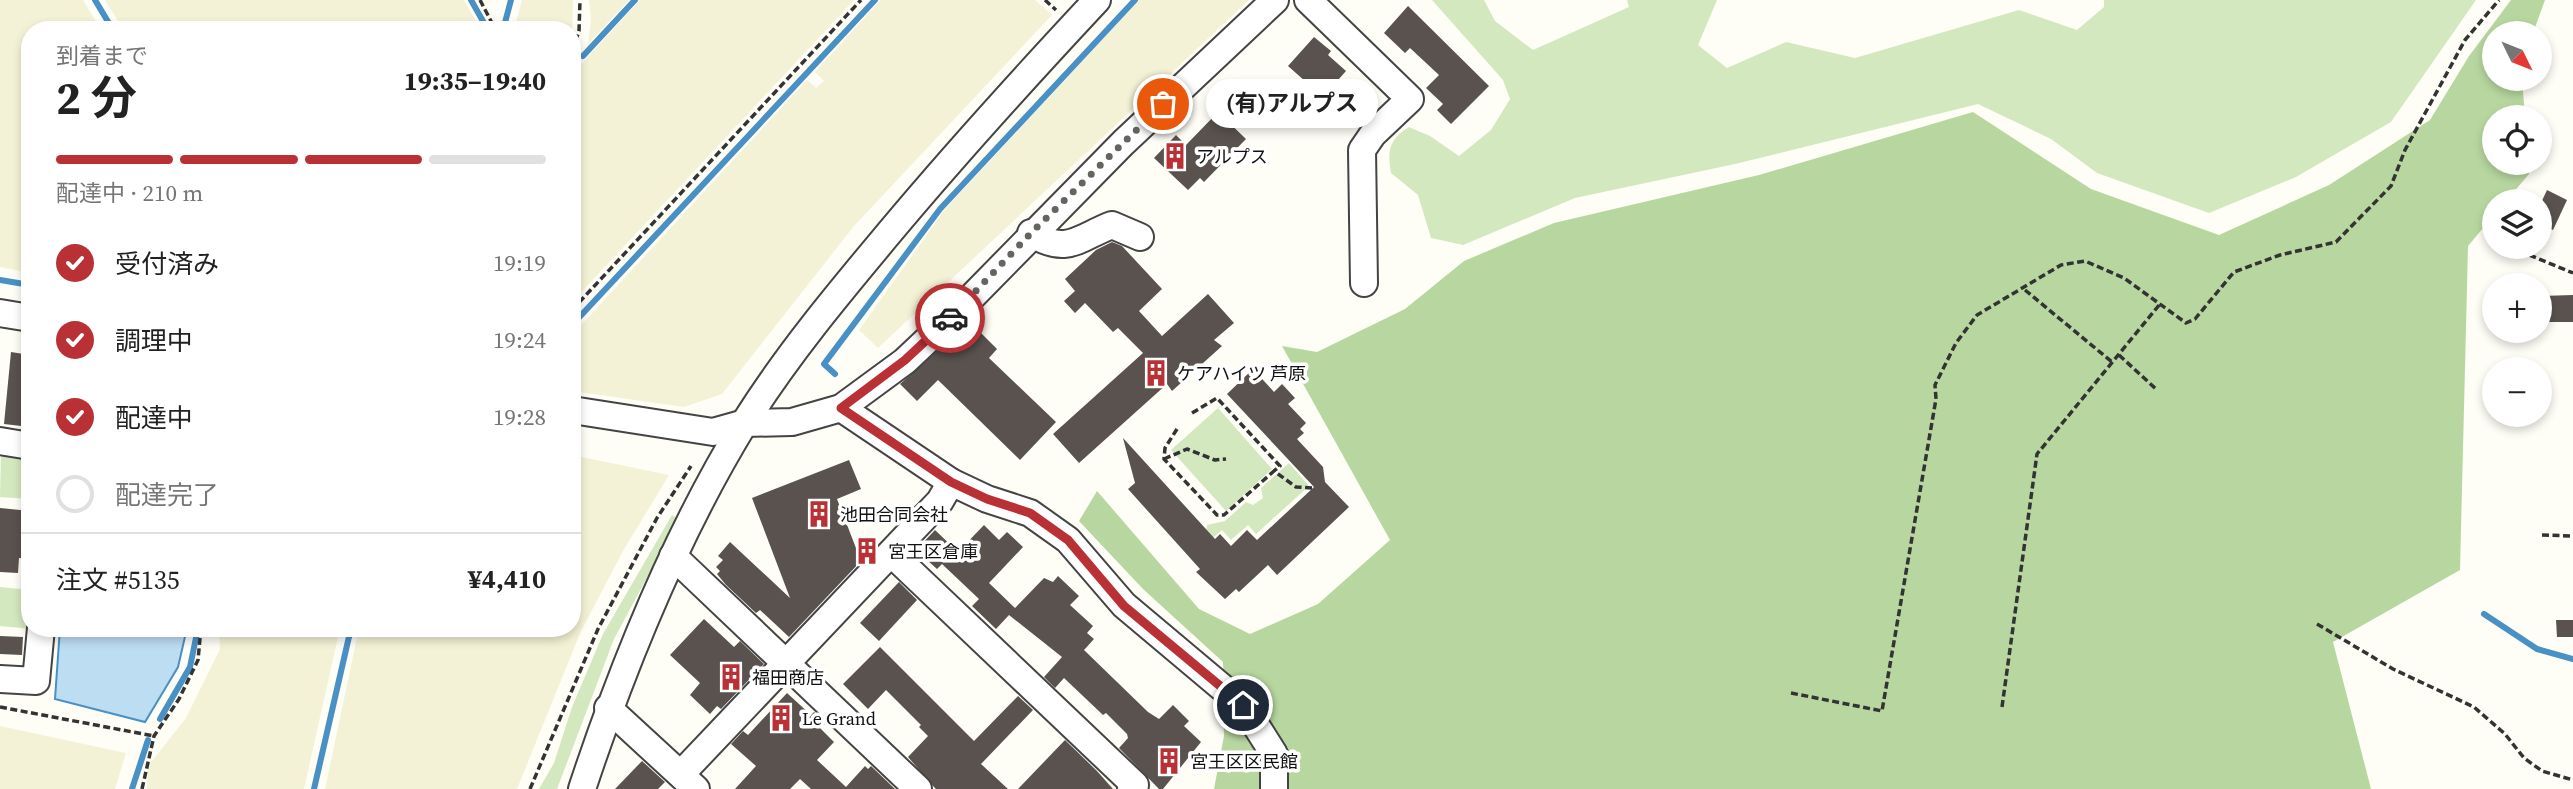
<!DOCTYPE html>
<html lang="ja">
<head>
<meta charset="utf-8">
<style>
  :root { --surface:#fff; --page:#f2f2f2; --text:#222; --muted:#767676; --line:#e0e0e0; --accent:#b93134 }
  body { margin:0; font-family:"Source Serif 4","Noto Sans JP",serif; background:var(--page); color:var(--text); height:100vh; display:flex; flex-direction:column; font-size:26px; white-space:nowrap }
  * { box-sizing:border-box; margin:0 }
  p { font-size:23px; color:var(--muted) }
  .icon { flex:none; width:38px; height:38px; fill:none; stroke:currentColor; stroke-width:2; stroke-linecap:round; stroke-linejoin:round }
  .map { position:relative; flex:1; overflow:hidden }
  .panel { position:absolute; left:21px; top:21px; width:560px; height:616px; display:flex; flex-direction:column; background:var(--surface); border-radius:28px; box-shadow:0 4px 10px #0003 }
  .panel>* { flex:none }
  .needle { width:46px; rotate:133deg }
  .buttons { position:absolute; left:2482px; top:21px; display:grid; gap:14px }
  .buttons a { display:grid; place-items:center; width:70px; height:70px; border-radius:50%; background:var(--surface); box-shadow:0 4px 10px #0003; font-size:35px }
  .pin { position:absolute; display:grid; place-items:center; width:60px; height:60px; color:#fff; margin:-30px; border:4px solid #fff; border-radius:50%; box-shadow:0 2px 7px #0007 }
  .courier { position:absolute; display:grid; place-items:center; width:70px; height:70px; margin:-35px; border:5px solid #b93134; border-radius:50%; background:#fff; color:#222; box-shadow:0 2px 9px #0007 }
  .bubble { position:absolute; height:49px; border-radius:24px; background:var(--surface); box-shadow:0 4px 10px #0003; font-size:23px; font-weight:700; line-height:49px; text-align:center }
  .overview em { font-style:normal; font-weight:700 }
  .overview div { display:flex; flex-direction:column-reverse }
  .overview { display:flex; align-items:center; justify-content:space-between; height:119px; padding:0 35px }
  h1 { font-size:46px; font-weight:700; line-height:52px }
  .bar { display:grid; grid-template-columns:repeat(4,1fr); gap:10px 7px; align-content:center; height:84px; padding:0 35px }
  .bar i { height:9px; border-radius:5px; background:var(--line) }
  .bar .selected { background:var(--accent) }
  .bar p { grid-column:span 4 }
  .line { display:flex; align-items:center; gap:18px; padding:0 35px; border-top:2px solid var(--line) }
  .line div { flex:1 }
  ol { padding:0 35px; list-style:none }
  li { display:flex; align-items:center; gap:21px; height:77px }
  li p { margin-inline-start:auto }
  li .icon { padding:7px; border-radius:50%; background:var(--accent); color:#fff; stroke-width:4 }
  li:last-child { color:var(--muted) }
  li i { width:38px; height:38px; border:4px solid var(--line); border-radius:50% }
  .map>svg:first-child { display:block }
  .farmland { fill:#f4f2d6 }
  .green { fill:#d4e8c0 }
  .forest { fill:#b8d7a0 }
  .water { fill:#bdddf3; stroke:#4990c5; stroke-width:2 }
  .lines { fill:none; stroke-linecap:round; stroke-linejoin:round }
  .stream { stroke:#4990c5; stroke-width:6 }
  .building { fill:#59524e }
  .minor-casing { stroke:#444; stroke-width:30 }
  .path { stroke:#333; stroke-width:3.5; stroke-dasharray:7 3.5; stroke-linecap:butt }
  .minor { stroke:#fff; stroke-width:26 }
  .done { stroke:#646461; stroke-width:7; stroke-dasharray:0 12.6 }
  .route { stroke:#b93134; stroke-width:9 }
  .labels { text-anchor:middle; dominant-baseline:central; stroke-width:7; stroke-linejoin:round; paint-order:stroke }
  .poi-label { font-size:18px; fill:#111; stroke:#fff; text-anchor:start }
</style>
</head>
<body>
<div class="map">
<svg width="2573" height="789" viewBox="0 0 2573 789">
  <rect width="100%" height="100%" fill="#fefdf6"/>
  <g class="farmland">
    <polygon points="0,0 83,0 101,30 30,30 30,273 0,267"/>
    <polygon points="105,0 464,0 476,21 474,30 124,30"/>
    <polygon points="522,0 573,0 572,33 572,30 514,30"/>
    <polygon points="589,0 629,0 588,44 591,19"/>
    <polygon points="640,0 854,0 572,302 574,72"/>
    <polygon points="881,0 1035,0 1052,15 854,226 722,394 684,407 572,391 572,335 807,80 816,88 824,81 815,72"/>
    <polygon points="1139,0 1249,0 878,348 859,330 946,208"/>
    <polygon points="572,455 669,475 623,551 581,631 517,789 325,789 359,628 572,628"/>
    <polygon points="219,628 340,628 304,789 147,789 148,766 186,718 220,649"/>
    <polygon points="0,726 126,753 115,789 0,789"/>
  </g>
  <g class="green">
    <path d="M1432,0h52l11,21 38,29 96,-43 -2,-7h90l-19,45 29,23 59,-26 69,16 164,-48 58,20 27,-23v-7h372l-85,122 -95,55 -87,36 -112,-40 -46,-34 -73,-35 -243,60 -160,34 -112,47 -32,-7 -13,-43 -27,-22c-4,-22 -2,-34 18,-46l21,9 29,20 32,-26 19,-31 -7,-19z"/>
    <polygon points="1218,408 1272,469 1226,511 1171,450"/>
    <polygon points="1,452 30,455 30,499 0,497"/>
    <polygon points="1289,463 1309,486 1256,534 1248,525 1231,540 1222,530 1204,546 1207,525 1225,521 1246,502 1253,505 1263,498 1261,488"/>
    <polygon points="672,515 676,518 673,529 614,639 557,789 539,789 554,763 572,707 603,634"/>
    <polygon points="0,587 30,590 32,629 0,626"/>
  </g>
  <polygon class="forest" points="2511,0 2545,0 2533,33 2494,33 2494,79 2522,79 2525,117 2494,117 2494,163 2529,163 2529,174 2506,201 2494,201 2494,215 2468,246 2460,570 2333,642 2371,789 1214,789 1224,736 1223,662 1143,589 1079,521 1097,491 1199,609 1250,634 1318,604 1390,540 1282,346 1317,352 1405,309 1464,261 1554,223 1759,175 1973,112 2091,189 2219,235 2329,185 2430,120 2469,56"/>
  <polygon class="water" points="60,628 187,628 178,667 145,722 55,699"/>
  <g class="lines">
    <g class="stream">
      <polyline points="95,0 113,30"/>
      <polyline points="471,0 484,23 482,30"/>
      <polyline points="503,30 511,0"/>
      <polyline points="583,56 635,0"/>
      <polyline points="0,280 30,285"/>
      <polyline points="572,325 875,0"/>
      <polyline points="835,374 824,364 940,209 1135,0"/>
      <polyline points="2484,614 2537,649 2573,659"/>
      <polyline points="160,719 190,667 198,628"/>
      <polyline points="132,789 148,740"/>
      <polyline points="314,789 351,628"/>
    </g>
  </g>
  <g class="building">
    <polygon points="1408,6 1489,86 1451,124 1437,110 1443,104 1426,88 1439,75 1410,48 1405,53 1384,33"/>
    <polygon points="1314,37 1331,51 1328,55 1346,71 1323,97 1288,66"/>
    <polygon points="1218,112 1246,139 1204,182 1200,178 1188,190 1154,158 1176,135 1186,145"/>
    <polygon points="2547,190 2567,200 2553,230 2539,224 2539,207"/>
    <polygon points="1112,242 1122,246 1162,289 1139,311 1162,336 1208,294 1234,323 1214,340 1222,346 1172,391 1167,384 1079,463 1053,434 1143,353 1118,328 1113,332 1085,303 1075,313 1064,301 1075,291 1065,279 1096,250"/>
    <polygon points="2573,295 2573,322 2542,322 2541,296"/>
    <polygon points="970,322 997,349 989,358 1056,422 1020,460 938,380 917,401 900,384"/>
    <polygon points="11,352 30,355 30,427 4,424"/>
    <polygon points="1253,369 1274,392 1282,384 1295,398 1288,404 1306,423 1300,429 1304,433 1297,439 1323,467 1325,482 1349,507 1277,575 1268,565 1239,592 1236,589 1225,599 1196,572 1200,569 1128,489 1135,483 1123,438 1215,539 1220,534 1231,546 1247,530 1257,540 1314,487 1227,394"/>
    <polygon points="849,460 861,489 837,499 861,561 789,637 760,610 756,613 726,585 717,574 720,571 716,567 723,560 718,556 730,542 790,598 752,498"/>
    <polygon points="0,508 30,511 30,559 19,558 18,573 0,572"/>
    <polygon points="984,525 999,540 1007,532 1023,547 989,583 1015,608 1044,578 1053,582 1058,576 1079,596 1070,605 1093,626 1087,633 1094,639 1084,650 1148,712 1159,719 1173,705 1189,721 1184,726 1201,742 1163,789 1159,789 1119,748 1128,738 1127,734 1106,713 1103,715 1064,678 1055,688 1044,677 1062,657 1009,615 996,629 972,606 979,599 942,564 937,569 916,550 935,530 958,552"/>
    <polygon points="899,582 917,600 879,641 860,623"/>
    <polygon points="704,619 734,647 740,641 764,664 721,709 717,706 710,714 690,695 700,683 670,655"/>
    <polygon points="2556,620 2573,620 2573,637 2557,637"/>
    <polygon points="0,636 23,637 22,655 0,654"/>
    <polygon points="880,647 974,741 1018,696 1033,710 981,764 1008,789 936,789 933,786 908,757 928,736 919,727 921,725 886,690 868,709 843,684"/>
    <polygon points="787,693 811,715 814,712 826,723 820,728 834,742 817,760 846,787 865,766 868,769 871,766 895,789 811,789 800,779 790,789 735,789 756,766 731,744 743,731 748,735"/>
    <polygon points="1065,740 1097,771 1113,789 1018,789"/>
    <polygon points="642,761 665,782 658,789 615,789"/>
  </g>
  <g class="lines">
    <defs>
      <g id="minor">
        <polyline points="1308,0 1410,99 1373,134 1362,150 1364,283"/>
        <path d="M1031,233c36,23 47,5 81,-8l28,12"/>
        <polyline points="0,313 30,318"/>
        <polyline points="841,408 951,482 987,499 1030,513 1068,540 1124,605 1243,705 1274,754 1274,789"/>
        <polyline points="572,410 713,432 745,423 792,422 841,408 905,361 957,312 1123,143 1275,0"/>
        <polyline points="0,441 30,446"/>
        <polyline points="891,553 1135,785 1131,789"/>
        <polyline points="673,556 918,789"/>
        <polyline points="0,679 36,681 41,628"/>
        <polyline points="608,708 696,789"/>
        <polyline points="681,774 940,501 951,482"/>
        <path d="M582,789c42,-127 93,-253 163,-367 42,-67 93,-128 144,-189 67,-80 137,-157 208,-233"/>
      </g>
    </defs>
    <use href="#minor" class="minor-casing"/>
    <g class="path">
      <polyline points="480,0 492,23 490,30"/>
      <polyline points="1045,0 1056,10"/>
      <polyline points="572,51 579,31 580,0"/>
      <polyline points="2510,247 2573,273"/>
      <polyline points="2025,290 2112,362"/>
      <polyline points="572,310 861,0"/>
      <polyline points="2119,355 2156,389"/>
      <polyline points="1192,413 1217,398 1280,466 1274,471"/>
      <polyline points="1177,429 1165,448 1164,459 1217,515 1224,515 1274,471 1296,487 1312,488"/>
      <polyline points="1164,459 1187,449 1215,460 1226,459"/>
      <polyline points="2542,535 2573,536"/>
      <polyline points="2317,624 2393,669 2474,707 2505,734 2524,758 2542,771 2573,780"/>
      <polyline points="1791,693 1882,711 1936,399 1935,385 1956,343 1977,315 2061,265 2085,261 2124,278 2186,323 2195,319 2234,272 2280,255 2336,242 2391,186 2405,150 2465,40 2499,0"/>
      <polyline points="0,707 154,736"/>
      <polyline points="2002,707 2037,454 2160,304"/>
      <polyline points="142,789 154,736 179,699 198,660 201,628"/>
      <polyline points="530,789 598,629 657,518 691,466"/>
    </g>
    <use href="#minor" class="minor"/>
  </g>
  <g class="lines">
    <polyline class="done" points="950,318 1031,233 1163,104"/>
    <polyline class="route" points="950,318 905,360 841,408 951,482 987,499 1030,513 1068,540 1124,606 1243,705"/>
  </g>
  <defs>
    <symbol id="building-bare" viewBox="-9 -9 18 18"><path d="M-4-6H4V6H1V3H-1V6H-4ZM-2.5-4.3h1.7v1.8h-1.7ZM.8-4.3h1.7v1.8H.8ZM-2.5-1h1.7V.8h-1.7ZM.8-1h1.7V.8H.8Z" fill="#b93134" stroke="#fff" stroke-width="2.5" paint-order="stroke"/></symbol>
  </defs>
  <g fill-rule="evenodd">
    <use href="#building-bare" x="1156" y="137" width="38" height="38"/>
    <use href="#building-bare" x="1137" y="354" width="38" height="38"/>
    <use href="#building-bare" x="800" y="495" width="38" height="38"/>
    <use href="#building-bare" x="848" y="532" width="38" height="38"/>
    <use href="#building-bare" x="712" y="658" width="38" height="38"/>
    <use href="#building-bare" x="762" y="699" width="38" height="38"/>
    <use href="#building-bare" x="1150" y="742" width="38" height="38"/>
  </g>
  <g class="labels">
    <g class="poi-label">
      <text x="1196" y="156">アルプス</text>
      <text x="1177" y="373">ケアハイツ 芦原</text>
      <text x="840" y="514">池田合同会社</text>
      <text x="888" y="551">宮王区倉庫</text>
      <text x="752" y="677">福田商店</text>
      <text x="802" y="718">Le Grand</text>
      <text x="1190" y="761">宮王区区民館</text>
    </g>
  </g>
</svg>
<div class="buttons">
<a><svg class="needle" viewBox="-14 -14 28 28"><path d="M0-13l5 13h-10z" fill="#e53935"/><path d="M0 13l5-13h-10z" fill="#767676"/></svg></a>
<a><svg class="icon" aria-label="locate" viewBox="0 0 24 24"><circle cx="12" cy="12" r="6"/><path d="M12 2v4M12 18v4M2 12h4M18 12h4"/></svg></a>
<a><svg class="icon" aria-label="layers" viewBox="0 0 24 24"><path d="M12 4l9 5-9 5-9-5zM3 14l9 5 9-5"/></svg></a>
<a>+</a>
<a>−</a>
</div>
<div class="pin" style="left:1163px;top:104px;background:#ea580c"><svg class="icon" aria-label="bag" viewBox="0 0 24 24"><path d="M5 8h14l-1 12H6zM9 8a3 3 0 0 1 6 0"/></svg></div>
<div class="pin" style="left:1243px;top:705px;background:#1f2937"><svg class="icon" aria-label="home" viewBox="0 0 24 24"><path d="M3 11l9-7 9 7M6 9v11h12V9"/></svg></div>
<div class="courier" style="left:950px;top:318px"><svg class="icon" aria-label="car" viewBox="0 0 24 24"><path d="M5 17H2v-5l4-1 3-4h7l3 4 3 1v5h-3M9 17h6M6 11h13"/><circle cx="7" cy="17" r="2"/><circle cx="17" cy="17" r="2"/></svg></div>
<div class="bubble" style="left:1206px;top:79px;width:172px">(有)アルプス</div>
<section class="panel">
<div class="overview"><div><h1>2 分</h1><p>到着まで</p></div><em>19:35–19:40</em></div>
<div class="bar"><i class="selected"></i><i class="selected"></i><i class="selected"></i><i></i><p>配達中 · 210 m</p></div>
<ol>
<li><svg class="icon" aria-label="check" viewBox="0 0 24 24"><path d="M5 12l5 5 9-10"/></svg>受付済み<p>19:19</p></li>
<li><svg class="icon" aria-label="check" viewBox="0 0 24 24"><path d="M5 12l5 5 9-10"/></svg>調理中<p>19:24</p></li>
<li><svg class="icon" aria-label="check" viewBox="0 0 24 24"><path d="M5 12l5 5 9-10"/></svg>配達中<p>19:28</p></li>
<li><i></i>配達完了</li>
</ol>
<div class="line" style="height:91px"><div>注文 #5135</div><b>¥4,410</b></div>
</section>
</div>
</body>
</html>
